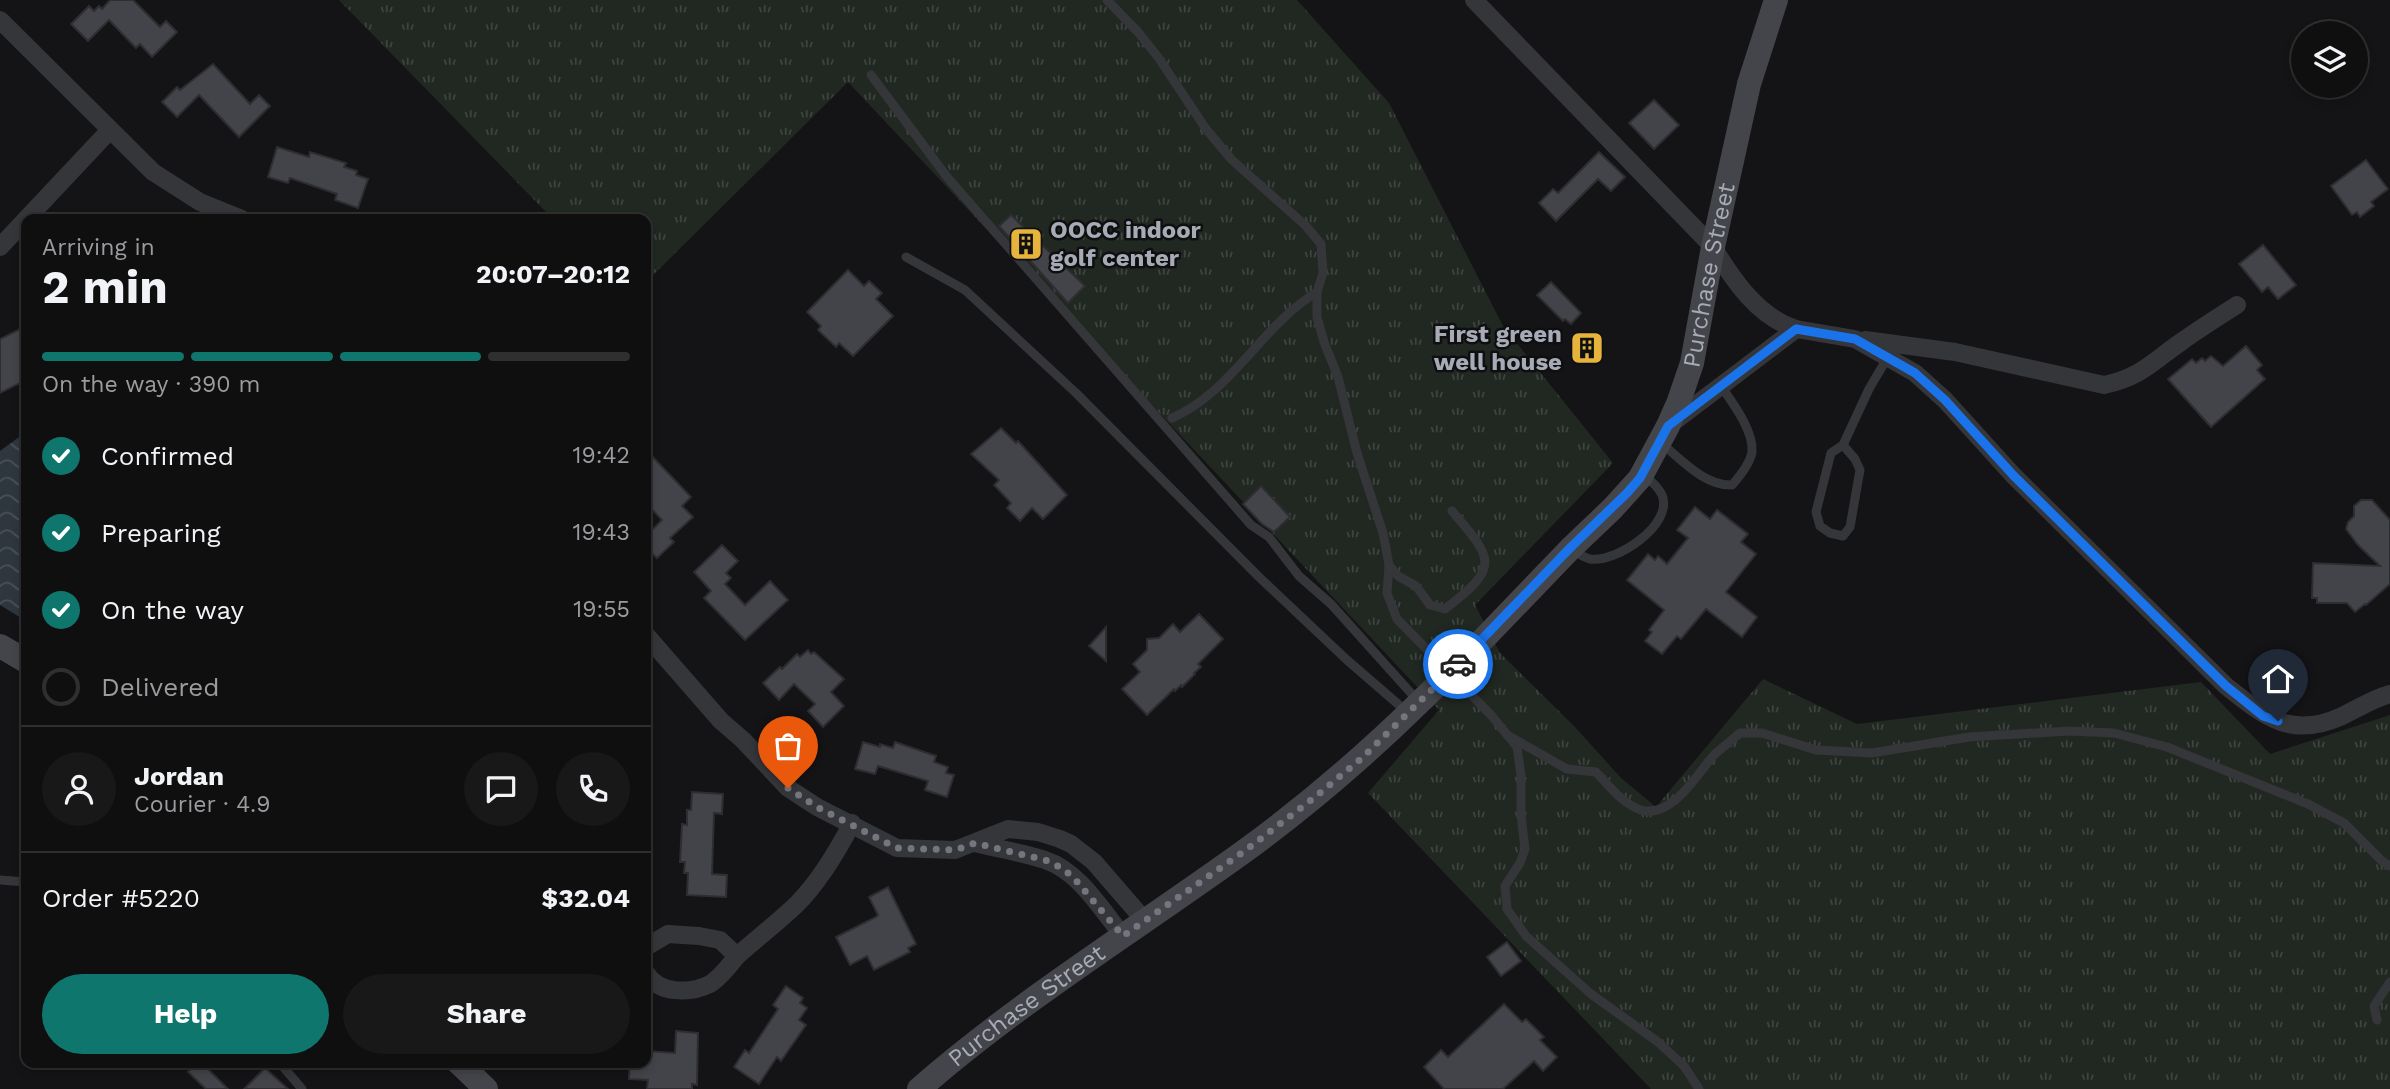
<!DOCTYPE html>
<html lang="en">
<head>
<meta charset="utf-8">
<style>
  :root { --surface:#0f0f10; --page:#181819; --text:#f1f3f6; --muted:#9b9c9f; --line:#2f2f30; --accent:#0f766e }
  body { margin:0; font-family:"Work Sans",sans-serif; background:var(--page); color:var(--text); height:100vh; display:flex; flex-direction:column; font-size:26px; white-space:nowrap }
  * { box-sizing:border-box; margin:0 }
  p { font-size:23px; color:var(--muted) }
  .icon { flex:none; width:38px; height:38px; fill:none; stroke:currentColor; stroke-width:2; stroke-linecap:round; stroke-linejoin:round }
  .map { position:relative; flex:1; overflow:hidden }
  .sheet { position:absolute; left:21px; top:214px; width:630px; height:854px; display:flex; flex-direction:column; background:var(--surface); border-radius:14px; box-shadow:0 4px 10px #0003,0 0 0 2px var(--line) }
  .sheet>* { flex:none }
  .tools { position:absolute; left:2291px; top:21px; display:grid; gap:14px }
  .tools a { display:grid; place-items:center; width:77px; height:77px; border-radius:50%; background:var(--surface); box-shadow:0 4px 10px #0003,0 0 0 2px var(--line); font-size:35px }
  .pin { position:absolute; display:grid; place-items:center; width:60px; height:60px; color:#fff; margin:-72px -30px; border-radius:50% 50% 50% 0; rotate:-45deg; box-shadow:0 0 7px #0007 }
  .pin .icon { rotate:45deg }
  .courier { position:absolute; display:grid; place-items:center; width:70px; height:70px; margin:-35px; border:5px solid #1a73e8; border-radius:50%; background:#fff; color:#222; box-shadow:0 2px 9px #0007 }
  .headline em { font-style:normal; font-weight:700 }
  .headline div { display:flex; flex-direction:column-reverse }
  .headline { display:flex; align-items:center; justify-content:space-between; height:119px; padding:0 21px }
  h1 { font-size:46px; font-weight:700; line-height:52px }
  .bar { display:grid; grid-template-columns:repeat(4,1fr); gap:10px 7px; align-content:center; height:84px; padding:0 21px }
  .bar i { height:9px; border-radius:5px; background:var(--line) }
  .bar .on { background:var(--accent) }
  .bar p { grid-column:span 4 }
  .line { display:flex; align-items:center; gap:18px; padding:0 21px; border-top:2px solid var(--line) }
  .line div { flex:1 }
  .round { display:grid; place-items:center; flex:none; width:74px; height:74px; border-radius:37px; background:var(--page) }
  ol { padding:0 21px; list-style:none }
  li { display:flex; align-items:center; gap:21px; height:77px }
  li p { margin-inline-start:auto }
  li .icon { padding:7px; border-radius:50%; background:var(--accent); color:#fff; stroke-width:4 }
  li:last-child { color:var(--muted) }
  li i { width:38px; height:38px; border:4px solid var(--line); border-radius:50% }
  .action { display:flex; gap:14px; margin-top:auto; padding:14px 21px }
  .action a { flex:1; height:80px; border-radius:42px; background:var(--accent); color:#fff; font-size:28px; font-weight:700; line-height:80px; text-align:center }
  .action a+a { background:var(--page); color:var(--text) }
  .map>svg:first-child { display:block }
  .grass { fill:url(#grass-tufts) }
  .water { fill:url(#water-waves) }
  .building { fill:#434449; stroke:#2e2e32; stroke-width:2 }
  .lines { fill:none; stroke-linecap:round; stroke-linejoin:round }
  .service { stroke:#35363a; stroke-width:9 }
  .minor { stroke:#35363a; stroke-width:18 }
  .secondary { stroke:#44454a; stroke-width:24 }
  .secondary-bridge { stroke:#44454a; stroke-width:24 }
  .done { stroke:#74767d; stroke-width:7; stroke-dasharray:0 12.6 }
  .route { stroke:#1a73e8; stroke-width:9 }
  .labels { text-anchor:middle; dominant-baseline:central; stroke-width:5; stroke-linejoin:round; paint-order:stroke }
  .poi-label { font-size:24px; font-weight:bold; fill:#a7abb5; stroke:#0f0f11; text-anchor:start }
  .street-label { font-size:24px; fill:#a7abb5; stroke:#0f0f11 }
</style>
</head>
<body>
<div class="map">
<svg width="2390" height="1089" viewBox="0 0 2390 1089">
  <defs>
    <pattern id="grass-tufts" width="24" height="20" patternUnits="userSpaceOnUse" patternTransform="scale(1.75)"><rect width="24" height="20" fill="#212822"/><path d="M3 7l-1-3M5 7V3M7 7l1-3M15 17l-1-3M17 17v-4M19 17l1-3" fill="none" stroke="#3e4440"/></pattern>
    <pattern id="water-waves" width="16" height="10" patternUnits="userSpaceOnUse" patternTransform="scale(1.75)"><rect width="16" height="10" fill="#2e363e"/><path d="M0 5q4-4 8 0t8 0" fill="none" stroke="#495058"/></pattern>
  </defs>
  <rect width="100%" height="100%" fill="#141416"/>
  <polygon class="grass" points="339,0 1297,0 1389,103 1503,326 1613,463 1475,605 1500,653 1575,727 1621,778 1656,807 1763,679 1857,724 2201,682 2270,754 2390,715 2390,1089 1651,1089 1368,793 1439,710 848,82 646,282 646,219 553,219"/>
  <polygon class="water" points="26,432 26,621 0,605 0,451"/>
  <g class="building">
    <polygon points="110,0 133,0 160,27 166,21 177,32 152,57 140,44 136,48 109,20 88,41 71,24 89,6 94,11 99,6 102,9"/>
    <polygon points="213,64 250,104 259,95 270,106 239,137 199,95 177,117 162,102 177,87 180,90"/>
    <polygon points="1654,100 1679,125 1654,149 1629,123"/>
    <polygon points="277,147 309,157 310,152 346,163 344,167 357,171 356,175 368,179 358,208 335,200 337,194 290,178 288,183 268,177"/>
    <polygon points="1599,152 1625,177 1611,191 1598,179 1556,221 1539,203 1553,189 1558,193"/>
    <polygon points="2366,160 2388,189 2371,202 2374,206 2360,217 2357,212 2352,215 2331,186"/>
    <polygon points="1011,215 1085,286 1068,303 999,226"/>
    <polygon points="2263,245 2296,285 2278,299 2268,287 2262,292 2239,264"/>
    <polygon points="848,270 864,286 869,281 882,293 876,299 893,316 853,356 839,343 836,347 818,330 821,326 807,312"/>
    <polygon points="1551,282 1581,313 1571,324 1565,319 1563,321 1537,295"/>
    <polygon points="26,326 26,380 0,393 0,339"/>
    <polygon points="2246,346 2262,365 2257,370 2265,379 2211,427 2168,379 2192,359 2196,363 2202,358 2205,361 2211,356 2223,366"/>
    <polygon points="1001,428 1016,443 1018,441 1067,495 1043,519 1032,508 1020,521 1007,508 1011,503 994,485 999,480 971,454"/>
    <polygon points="646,450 691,497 682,506 693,517 670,538 674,542 657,558 646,547 646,536 662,520 646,503"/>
    <polygon points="1261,486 1290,517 1274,532 1262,524 1243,504"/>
    <polygon points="2361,500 2372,500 2390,520 2390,584 2366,605 2365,604 2355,612 2347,603 2317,603 2317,598 2312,598 2313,563 2380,566 2358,545 2346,529 2348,522 2354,516 2354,506"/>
    <polygon points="1695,507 1710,519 1717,510 1748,534 1741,542 1756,554 1726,592 1757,617 1742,637 1706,609 1681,639 1677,636 1662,654 1645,641 1652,632 1649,630 1664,610 1627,580 1648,554 1655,560 1658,556 1667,564 1688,538 1677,530"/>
    <polygon points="722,545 738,561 726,573 731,578 725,584 745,605 770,581 788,600 745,640 704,598 711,591 694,572"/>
    <polygon points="1199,614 1223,639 1198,664 1201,667 1194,673 1195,674 1182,687 1181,685 1175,691 1174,689 1147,715 1122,689 1140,672 1133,664 1147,650 1147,639 1159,638 1173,624 1180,632"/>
    <polygon points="1106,627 1106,661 1089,646"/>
    <polygon points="808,650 811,654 814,652 844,679 831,692 844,706 823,727 808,711 815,704 794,684 779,700 763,683 780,667 782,669 797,654 800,657"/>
    <polygon points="863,742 880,747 880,744 893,748 895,742 936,756 934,762 948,767 946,773 954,775 947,797 925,790 928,781 878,766 875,774 855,769"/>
    <polygon points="692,792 723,794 722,814 714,813 712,874 727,875 726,897 687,895 688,873 684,873 685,862 680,862 682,824 687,825 687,810 691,810"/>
    <polygon points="888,887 916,944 908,948 910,952 874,970 867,956 850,965 836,937 876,917 878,915 869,897"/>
    <polygon points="1507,942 1521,961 1501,976 1487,957"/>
    <polygon points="786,986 803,998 800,1003 807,1008 799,1020 806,1025 781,1061 777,1057 759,1084 734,1067 745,1050 749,1053 778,1009 773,1005"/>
    <polygon points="1504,1004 1522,1022 1526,1019 1544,1037 1540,1040 1557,1057 1543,1071 1534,1061 1503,1089 1444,1089 1424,1067 1441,1050 1448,1057"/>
    <polygon points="676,1031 698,1033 697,1085 692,1084 692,1089 647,1089 648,1080 629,1079 630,1062 646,1062 646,1051 675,1053"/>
    <polygon points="197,1062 201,1062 228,1089 206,1089 188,1072"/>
    <polygon points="265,1068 288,1089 244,1089"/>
  </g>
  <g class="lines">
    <g class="service">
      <path d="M1107,0l31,32 20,25 48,72 26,31 74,66 15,18 2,29 -6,19v25l7,25 14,35 19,76 26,80 6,32 9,11 18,10 14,19 15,4c55,-42 49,-49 7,-98"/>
      <polyline points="871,75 947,177 1251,525 1269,537 1299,576 1331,604 1418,701"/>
      <polyline points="906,257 965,290 1076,393 1259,577 1347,660 1406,711"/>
      <path d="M1172,418c60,-26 89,-92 145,-126"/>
      <path d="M1661,443c20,16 43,43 71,42 8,-9 18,-21 20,-33 2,-21 -20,-50 -31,-66"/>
      <polyline points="1843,445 1855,459 1860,470 1850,527 1843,536 1830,533 1820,526 1816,512 1831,453 1843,445 1869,389 1889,355"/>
      <path d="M1571,549c6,4 13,9 19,10 27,4 84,-35 72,-64 -4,-9 -11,-14 -18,-20"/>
      <polyline points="1389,565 1387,593 1397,619 1491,715 1517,747 1521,776 1521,815 1525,849 1520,863 1505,886 1507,909 1526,936 1591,994 1658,1042 1684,1066 1699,1089"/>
      <path d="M1507,735l60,34 29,3c12,13 27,32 45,38 32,9 56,-37 74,-56 8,-7 17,-14 25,-21h22l54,17 56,3 97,-16 100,-6 45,2 53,14 141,57 36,19 38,38 8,5"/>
      <polyline points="0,880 26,882"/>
      <polyline points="2377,1020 2374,1006 2390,982"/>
      <polyline points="279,1062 302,1089"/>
    </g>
    <g class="minor">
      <path d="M1474,0l239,247c20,33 45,70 83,82"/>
      <polyline points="0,20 153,172 200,202 242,219"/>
      <polyline points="0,247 110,130"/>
      <path d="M1865,340l90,12 149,33c37,-8 48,-23 77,-43 18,-13 37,-25 56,-37"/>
      <path d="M1668,426l128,-97 59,10 60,34 30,27 68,75 213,211c38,30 64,53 114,31 17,-8 32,-18 50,-23"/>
      <polyline points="646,635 721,721 743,740 788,788 817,807 897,848 955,850 1008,829 1038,832 1060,839 1071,844 1094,862 1145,921"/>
      <path d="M975,843c22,6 47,9 70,17 34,11 56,49 78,76"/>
      <path d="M646,947l22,-13 31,2 21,4 17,16c-7,9 -17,22 -27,28 -20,10 -52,10 -64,-11"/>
      <path d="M737,956c19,-17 40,-33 59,-51 23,-23 41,-53 56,-82"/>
    </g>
    <g class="secondary">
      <polyline points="0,646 26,661"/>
      <path id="s1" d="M1470,653l100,-104 43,-41 27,-30 28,-52 11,-25 13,-38 21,-116 36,-163 27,-84"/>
      <polyline points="458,1062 486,1089"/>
      <path id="s2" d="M919,1089c102,-89 218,-160 327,-239 63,-46 122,-97 178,-152"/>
    </g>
    <polyline class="secondary-bridge" points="1424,698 1470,653"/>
  </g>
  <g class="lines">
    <polyline class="done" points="788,788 817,807 897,848 955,850 975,843 1045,860 1062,868 1074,878 1123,936 1246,850 1315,797 1362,758 1458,664"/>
    <polyline class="route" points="1458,664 1570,548 1627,493 1640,478 1668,426 1796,329 1855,339 1915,373 1945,400 2013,475 2226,686 2263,716 2278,721"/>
  </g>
  <defs>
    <symbol id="building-square" viewBox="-11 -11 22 22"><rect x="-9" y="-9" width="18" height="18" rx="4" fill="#e6b43c" stroke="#0f0f11"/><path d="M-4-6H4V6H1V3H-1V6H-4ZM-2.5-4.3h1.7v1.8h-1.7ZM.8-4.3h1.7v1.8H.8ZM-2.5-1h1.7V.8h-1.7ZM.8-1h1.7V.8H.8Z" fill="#111"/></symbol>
  </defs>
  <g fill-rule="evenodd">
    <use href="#building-square" x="1007" y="225" width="38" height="38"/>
    <use href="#building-square" x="1568" y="329" width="38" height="38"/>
  </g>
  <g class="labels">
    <g class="poi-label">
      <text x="1050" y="230">OOCC indoor<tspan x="1050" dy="28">golf center</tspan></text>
      <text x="1562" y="334" text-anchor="end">First green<tspan x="1562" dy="28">well house</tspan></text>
    </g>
    <g class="street-label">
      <text stroke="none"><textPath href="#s1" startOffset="460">Purchase Street</textPath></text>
      <text stroke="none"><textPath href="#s2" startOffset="136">Purchase Street</textPath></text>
    </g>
  </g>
</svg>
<div class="tools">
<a><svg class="icon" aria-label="layers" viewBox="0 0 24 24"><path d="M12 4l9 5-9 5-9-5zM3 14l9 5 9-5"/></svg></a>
</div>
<div class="pin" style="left:788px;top:788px;background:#ea580c"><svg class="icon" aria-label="bag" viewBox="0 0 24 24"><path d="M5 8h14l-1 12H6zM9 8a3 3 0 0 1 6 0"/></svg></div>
<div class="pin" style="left:2278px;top:721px;background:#1f2937"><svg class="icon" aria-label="home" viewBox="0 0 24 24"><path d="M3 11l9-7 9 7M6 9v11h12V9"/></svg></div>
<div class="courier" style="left:1458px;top:664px"><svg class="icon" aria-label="car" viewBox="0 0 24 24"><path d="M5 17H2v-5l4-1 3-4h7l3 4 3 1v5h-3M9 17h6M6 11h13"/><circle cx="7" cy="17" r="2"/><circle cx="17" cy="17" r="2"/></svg></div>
<section class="sheet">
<div class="headline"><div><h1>2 min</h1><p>Arriving in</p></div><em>20:07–20:12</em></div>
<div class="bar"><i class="on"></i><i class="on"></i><i class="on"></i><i></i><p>On the way · 390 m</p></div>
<ol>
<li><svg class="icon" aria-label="check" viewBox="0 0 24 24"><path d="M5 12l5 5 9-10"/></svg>Confirmed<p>19:42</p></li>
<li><svg class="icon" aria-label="check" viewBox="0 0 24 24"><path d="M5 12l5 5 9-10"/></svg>Preparing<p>19:43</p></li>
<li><svg class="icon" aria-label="check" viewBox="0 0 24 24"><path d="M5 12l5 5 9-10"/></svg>On the way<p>19:55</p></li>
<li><i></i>Delivered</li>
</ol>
<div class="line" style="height:126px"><a class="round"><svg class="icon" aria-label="person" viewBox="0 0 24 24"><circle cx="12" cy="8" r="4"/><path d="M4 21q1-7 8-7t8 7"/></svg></a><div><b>Jordan</b><p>Courier · 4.9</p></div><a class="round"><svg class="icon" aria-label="chat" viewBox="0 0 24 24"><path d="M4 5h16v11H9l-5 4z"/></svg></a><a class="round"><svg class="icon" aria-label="phone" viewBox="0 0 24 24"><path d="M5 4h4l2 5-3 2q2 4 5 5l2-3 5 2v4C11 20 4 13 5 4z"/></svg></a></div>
<div class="line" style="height:91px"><div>Order #5220</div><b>$32.04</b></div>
<div class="action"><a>Help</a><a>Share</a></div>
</section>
</div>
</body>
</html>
